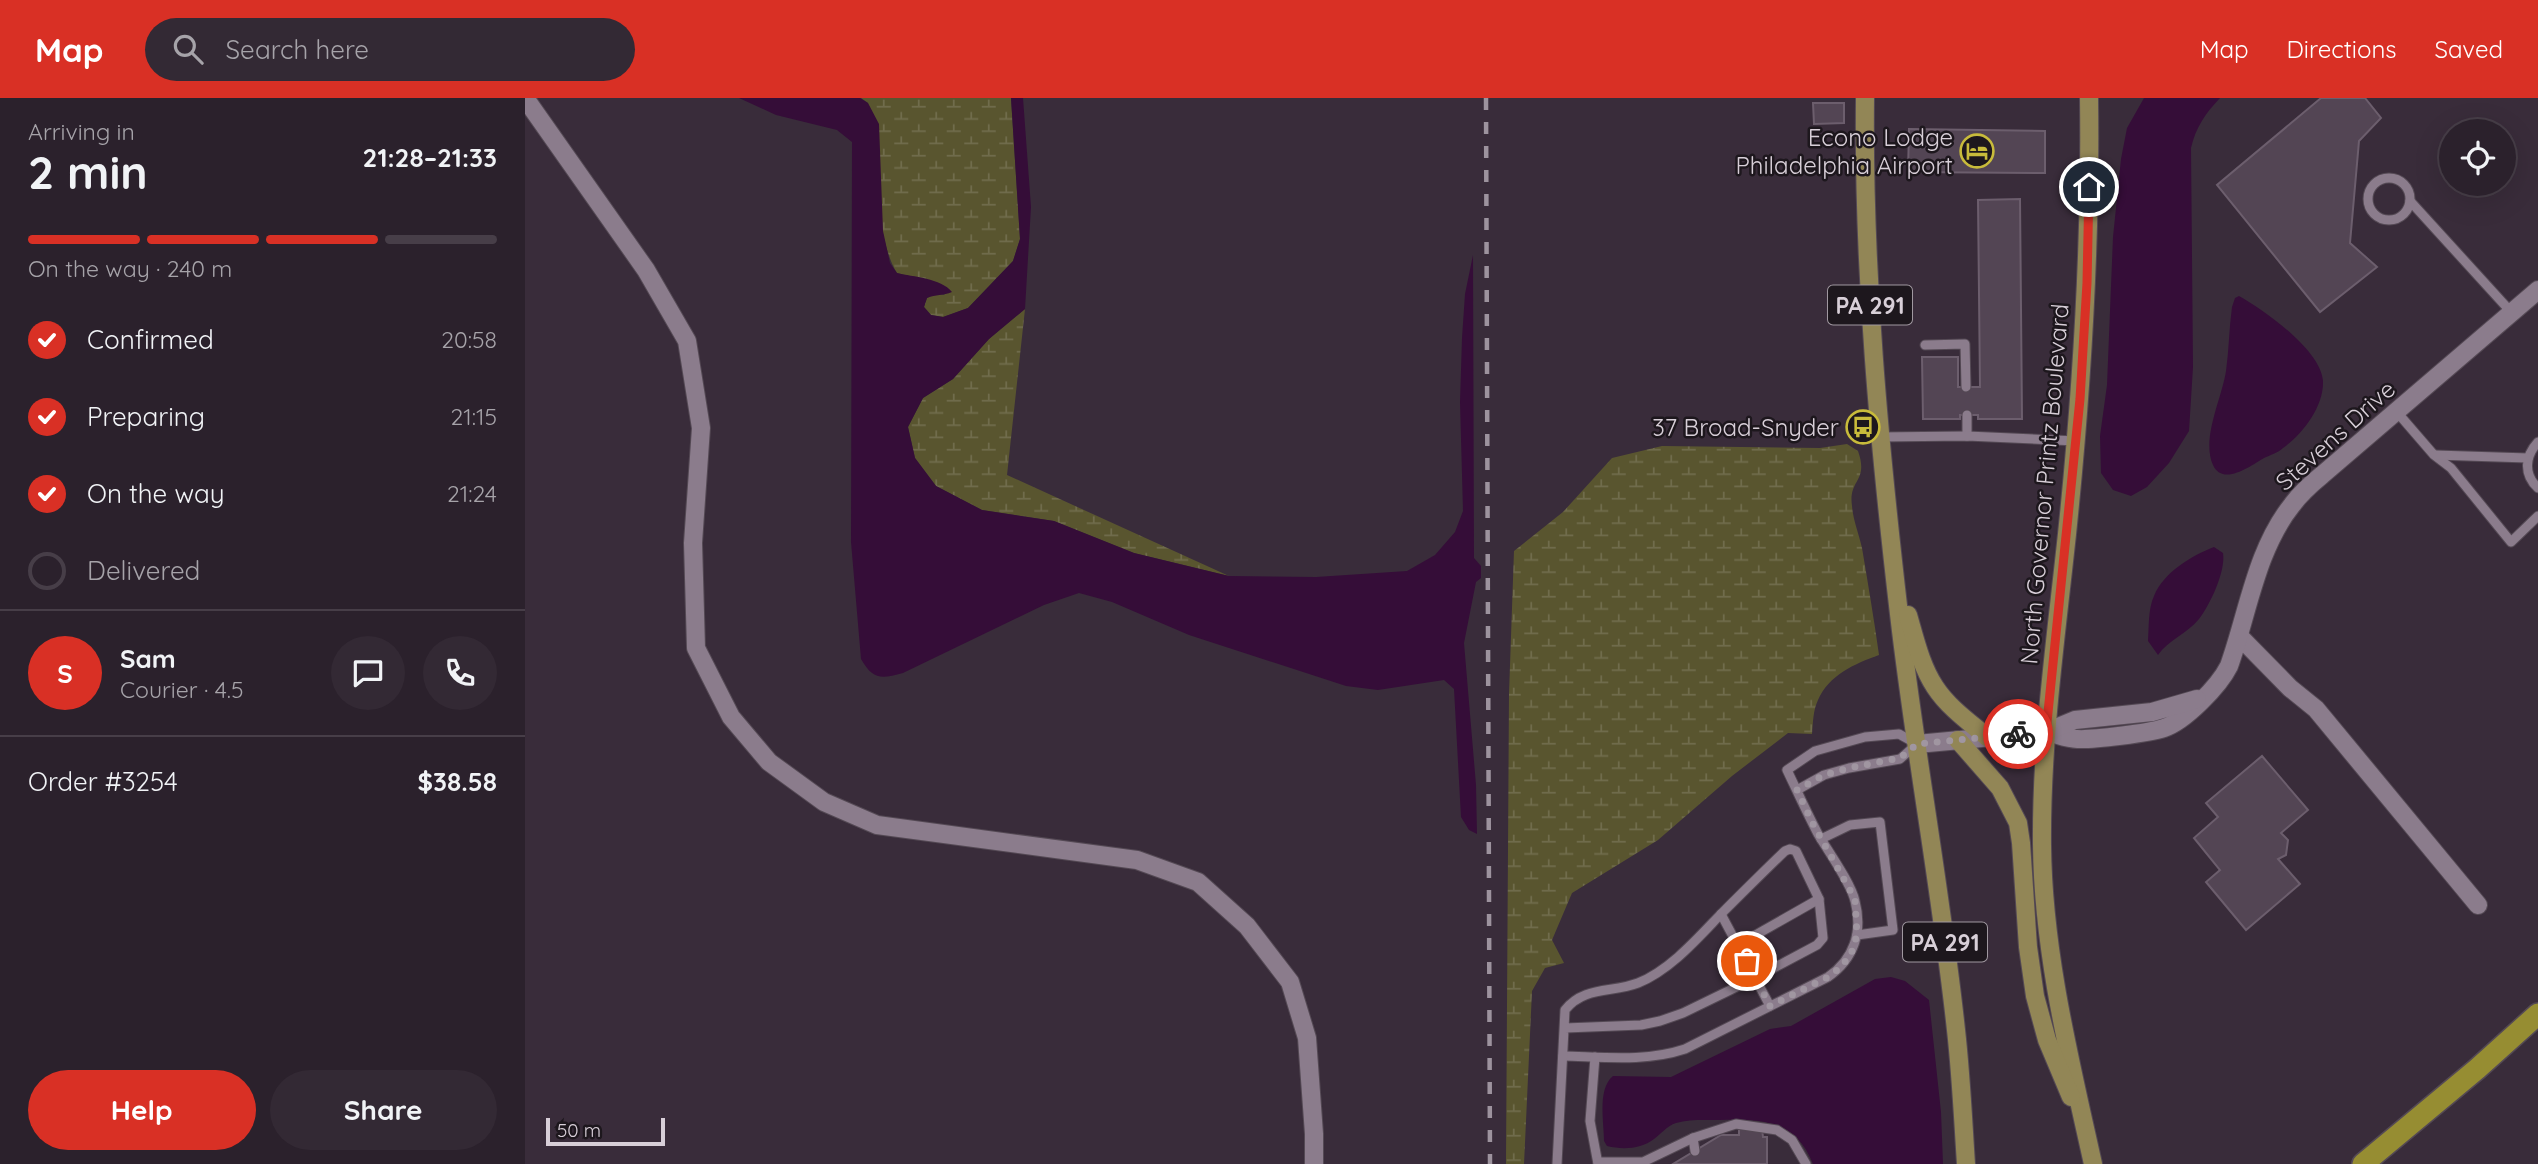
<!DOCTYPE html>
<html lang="en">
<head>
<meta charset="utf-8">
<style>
  :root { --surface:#2b212c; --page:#332934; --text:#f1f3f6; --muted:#a6a3a9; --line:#473e48; --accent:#d93025 }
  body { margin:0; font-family:Quicksand,sans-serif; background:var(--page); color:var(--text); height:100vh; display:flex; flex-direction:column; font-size:26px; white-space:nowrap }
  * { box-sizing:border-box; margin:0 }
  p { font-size:23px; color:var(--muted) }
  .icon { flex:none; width:38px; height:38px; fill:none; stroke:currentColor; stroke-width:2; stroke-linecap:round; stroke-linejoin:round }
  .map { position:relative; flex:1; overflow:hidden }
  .details { display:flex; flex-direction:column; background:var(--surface); width:525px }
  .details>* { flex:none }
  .tools { position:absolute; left:1914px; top:21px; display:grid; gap:14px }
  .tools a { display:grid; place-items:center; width:77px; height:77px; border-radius:50%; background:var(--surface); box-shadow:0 7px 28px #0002,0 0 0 2px var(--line); font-size:35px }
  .scale { position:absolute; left:21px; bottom:18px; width:119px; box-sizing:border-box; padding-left:7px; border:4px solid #d8cfd8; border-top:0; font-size:19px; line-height:24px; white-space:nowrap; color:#d8cfd8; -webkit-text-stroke:5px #1d171d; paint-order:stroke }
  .pin { position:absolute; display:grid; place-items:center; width:60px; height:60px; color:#fff; margin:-30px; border:4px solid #fff; border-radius:50%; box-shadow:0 2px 7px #0007 }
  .courier { position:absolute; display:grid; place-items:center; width:70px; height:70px; margin:-35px; border:5px solid #d93025; border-radius:50%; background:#fff; color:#222; box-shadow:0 2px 9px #0007 }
  .head em { font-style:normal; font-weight:700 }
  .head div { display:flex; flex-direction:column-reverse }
  .head { display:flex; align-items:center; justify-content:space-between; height:119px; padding:0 28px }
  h1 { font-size:46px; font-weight:700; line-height:52px }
  .bar { display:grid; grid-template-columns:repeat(4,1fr); gap:10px 7px; align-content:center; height:84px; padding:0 28px }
  .bar i { height:9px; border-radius:5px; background:var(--line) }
  .bar .selected { background:var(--accent) }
  .bar p { grid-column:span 4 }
  .line { display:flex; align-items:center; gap:18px; padding:0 28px; border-top:2px solid var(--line) }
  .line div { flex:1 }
  .round { display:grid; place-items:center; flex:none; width:74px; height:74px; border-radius:37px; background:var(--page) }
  ol { padding:0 28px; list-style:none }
  li { display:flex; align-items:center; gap:21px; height:77px }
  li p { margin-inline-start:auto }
  li .icon { padding:7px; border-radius:50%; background:var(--accent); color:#fff; stroke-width:4 }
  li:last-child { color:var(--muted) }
  li i { width:38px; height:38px; border:4px solid var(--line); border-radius:50% }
  .primary-button { display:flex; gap:14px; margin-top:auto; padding:14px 28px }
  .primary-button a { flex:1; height:80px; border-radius:42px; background:var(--accent); color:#fff; font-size:28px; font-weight:700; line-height:80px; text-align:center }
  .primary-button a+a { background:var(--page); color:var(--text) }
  header { display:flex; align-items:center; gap:42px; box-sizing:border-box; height:98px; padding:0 35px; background:var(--accent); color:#fff }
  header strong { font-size:33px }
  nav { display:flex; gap:38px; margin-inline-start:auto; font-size:24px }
  .search { width:490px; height:63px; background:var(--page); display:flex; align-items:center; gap:18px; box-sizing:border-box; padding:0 24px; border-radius:38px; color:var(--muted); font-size:26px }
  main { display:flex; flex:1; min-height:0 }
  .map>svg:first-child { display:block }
  .wetland { fill:url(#wetland-marsh) }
  .water { fill:#350d38 }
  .building { fill:#534554; stroke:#6c5e6d; stroke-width:2 }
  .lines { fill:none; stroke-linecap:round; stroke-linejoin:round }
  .lane-casing { stroke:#544954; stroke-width:11 }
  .street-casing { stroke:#544954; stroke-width:20 }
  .secondary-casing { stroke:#544954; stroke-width:20 }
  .primary-casing { stroke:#544954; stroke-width:20 }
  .highway-casing { stroke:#544954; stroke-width:24 }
  .lane { stroke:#8b7c8c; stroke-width:9 }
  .street { stroke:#8b7c8c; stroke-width:18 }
  .secondary { stroke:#8b7c8c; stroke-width:18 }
  .primary { stroke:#928656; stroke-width:18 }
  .highway { stroke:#968d32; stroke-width:21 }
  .rail { stroke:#9d939e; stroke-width:4.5; stroke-dasharray:12 12; stroke-linecap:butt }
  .done { stroke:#a096a1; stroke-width:7; stroke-dasharray:0 12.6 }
  .route { stroke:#d93025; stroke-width:9 }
  .labels { text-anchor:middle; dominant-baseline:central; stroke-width:5; stroke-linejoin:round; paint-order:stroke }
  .shield { fill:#1d171d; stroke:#a098a0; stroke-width:2 }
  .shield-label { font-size:23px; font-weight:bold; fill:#d8cfd8 }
  .poi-label { font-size:24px; fill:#d8cfd8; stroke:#1d171d; text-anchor:end }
  .street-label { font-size:24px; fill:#d8cfd8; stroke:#1d171d }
</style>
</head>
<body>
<header>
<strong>Map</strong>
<div class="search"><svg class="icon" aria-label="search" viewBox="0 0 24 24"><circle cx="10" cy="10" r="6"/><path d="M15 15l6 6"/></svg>Search here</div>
<nav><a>Map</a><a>Directions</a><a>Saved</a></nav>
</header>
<main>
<section class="details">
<div class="head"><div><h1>2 min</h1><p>Arriving in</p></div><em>21:28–21:33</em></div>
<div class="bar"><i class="selected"></i><i class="selected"></i><i class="selected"></i><i></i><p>On the way · 240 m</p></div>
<ol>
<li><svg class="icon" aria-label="check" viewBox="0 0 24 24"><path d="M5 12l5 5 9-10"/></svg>Confirmed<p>20:58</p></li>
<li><svg class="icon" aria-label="check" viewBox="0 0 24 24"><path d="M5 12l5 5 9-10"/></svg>Preparing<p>21:15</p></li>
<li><svg class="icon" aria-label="check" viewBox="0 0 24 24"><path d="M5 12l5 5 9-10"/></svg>On the way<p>21:24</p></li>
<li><i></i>Delivered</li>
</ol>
<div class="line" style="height:126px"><b class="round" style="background:var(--accent);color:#fff">S</b><div><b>Sam</b><p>Courier · 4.5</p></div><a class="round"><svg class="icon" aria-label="chat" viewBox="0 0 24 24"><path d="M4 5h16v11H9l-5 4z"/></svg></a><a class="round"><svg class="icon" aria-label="phone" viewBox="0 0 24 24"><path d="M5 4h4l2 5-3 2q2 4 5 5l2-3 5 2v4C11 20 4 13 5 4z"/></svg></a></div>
<div class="line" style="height:91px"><div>Order #3254</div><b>$38.58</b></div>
<div class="primary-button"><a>Help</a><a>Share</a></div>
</section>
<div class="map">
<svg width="2013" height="1066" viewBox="0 0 2013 1066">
  <defs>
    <pattern id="wetland-marsh" width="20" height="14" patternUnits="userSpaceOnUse" patternTransform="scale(1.75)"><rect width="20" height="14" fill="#59552f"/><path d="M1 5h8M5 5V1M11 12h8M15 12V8" fill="none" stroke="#706c4c"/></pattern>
  </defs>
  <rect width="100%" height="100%" fill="#392c3a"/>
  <g class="wetland">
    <path d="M336,0h150l9,141 -7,22 -45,47 -25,9 -12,-2 -7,-8 3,-9 8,-4 10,1 -15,-14 -33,-8c-21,-32 -24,-128 -29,-170z"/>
    <polygon points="500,211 482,377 704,478 609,455 529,423 457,412 411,388 390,360 383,329 398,300 428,281 464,241"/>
    <path d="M1322,346l11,7c11,31 -10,28 -6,55 1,14 7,28 10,42 6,36 12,71 17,107 -25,9 -50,20 -61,45 -5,10 -5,23 -6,34l-24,-1 -56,43 -74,64 -86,53 -20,47 12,23 -19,5 -13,23 -8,173h-18l3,-470 5,-143 49,-39 49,-54 50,-12 158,2z"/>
  </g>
  <g class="water">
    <path d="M214,0h121l8,5 11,21 4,107 7,32 7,10c16,4 44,5 55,19 -9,4 -16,2 -25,6l-3,9 7,8 12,2 25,-9 45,-47 7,-22 -9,-141h12l8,109 -6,102 -36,30 -36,40 -30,19 -15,29 7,31 21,28 46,24 72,11 80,32 95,23 87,1 91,-6 28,-16 20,-23 8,-21 -3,-109 2,-64 3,-44 8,-39 1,303 7,8v12l-5,4 -12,61 12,142 1,49 -8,-4 -8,-13 -7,-128 -10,-9 -66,10 -32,-4 -157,-51 -77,-33 -33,-9 -35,12 -141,68c-22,6 -30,7 -42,-14l-10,-117 1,-400 -15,-12 -61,-15z"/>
    <path d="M1619,0h76c-15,16 -24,29 -29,50l2,219 -4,64 -20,32 -22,24 -16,9 -18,-6 -12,-17 -1,-37 7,-51 6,-148 8,-78 6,-31z"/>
    <path d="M1714,198c25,14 82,54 84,85 1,25 -20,53 -40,67 -5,5 -13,7 -19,10 -12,7 -41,29 -51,7 -12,-26 9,-67 13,-94 3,-21 3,-43 6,-64l3,-9z"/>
    <path d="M1689,449l9,6c3,18 -13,52 -24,66 -12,15 -31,21 -41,36l-10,-14c1,-14 0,-32 6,-45 10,-24 37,-40 60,-49z"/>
    <path d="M1366,879l14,4 24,19 12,112 2,52h-130c-18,-45 -52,-45 -94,-44 -14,0 -30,-1 -43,3 -9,3 -15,11 -22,16 -13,10 -31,11 -47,7l-3,-5c0,-19 -7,-52 9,-65l58,1 99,-48 21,-3 84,-47z"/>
  </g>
  <g class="building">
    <polygon points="1796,0 1840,0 1856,20 1834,43 1825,145 1852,169 1795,214 1692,87"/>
    <polygon points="1288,5 1319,5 1319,25 1289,26"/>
    <polygon points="1384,31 1520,33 1520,75 1383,74"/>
    <polygon points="1495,101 1497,321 1453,321 1453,317 1435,317 1435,321 1398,321 1397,259 1433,259 1433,289 1455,289 1453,102"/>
    <polygon points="1737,658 1783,712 1756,735 1763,742 1761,757 1753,761 1775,786 1721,832 1681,784 1695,772 1669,740 1693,719 1681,705"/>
    <polygon points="1214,1031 1237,1031 1238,1039 1242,1039 1242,1066 1148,1066 1196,1037 1214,1037"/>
  </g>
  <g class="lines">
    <defs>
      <g id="lane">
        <circle cx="1864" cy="101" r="21"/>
        <polyline points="1885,103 1987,215"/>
        <polyline points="1400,247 1440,246 1441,289"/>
        <polyline points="1871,313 1909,357 1926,370 1986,444 2013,418"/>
        <polyline points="1442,317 1442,338"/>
        <polyline points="1354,339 1442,338 1551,343"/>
        <path d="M2013,344c-13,14 -15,32 0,46"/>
        <polyline points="1910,357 2003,360"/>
        <polyline points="1296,741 1325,727 1355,724 1368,832 1332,837"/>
        <polyline points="1196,816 1245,908"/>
        <polyline points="1213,847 1294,801"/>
        <path d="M1038,958c41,1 83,6 122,-7l143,-72c26,-18 35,-45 27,-76 -4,-18 -27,-50 -37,-67 -11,-21 -21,-43 -31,-64l28,-19 50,-14 34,-3 18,10 -17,15 -51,9 -25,7 -27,15"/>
        <polyline points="1070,959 1065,1023 1073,1066"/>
        <polyline points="1168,1040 1170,1053"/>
        <polyline points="1073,1064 1118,1064 1168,1040 1211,1026 1252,1032 1267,1042 1281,1066"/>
        <path d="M1032,1066l8,-154c19,-24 47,-17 73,-27 32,-13 59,-44 82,-68 22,-22 43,-43 65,-64l5,-2 6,2 23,48 4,39 -6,7 -62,33 -72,35 -23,8 -19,4 -76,3"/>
      </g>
      <g id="street">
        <polyline points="1714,538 1765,590 1791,611 1953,807"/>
        <path d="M1521,634c10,2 21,7 31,7 15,1 73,-6 87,-11 21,-7 55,-42 65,-62 19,-53 27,-116 63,-161 8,-11 19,-21 30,-30l216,-185"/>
        <polyline points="1392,646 1521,634 1550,622 1627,614 1672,601"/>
      </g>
      <polyline id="secondary" points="0,0 121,172 162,243 176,330 168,445 171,550 206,619 244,664 299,704 352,727 612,762 673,784 722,828 765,884 782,940 789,1036 789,1066"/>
      <g id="primary">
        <path d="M1340,0c-2,173 14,344 34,516 16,139 42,276 57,416 5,44 7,89 10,134"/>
        <path d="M1564,0c2,146 -7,291 -22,436 -11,104 -26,207 -25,311 1,108 28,215 51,319"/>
        <path d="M1383,517c7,24 13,51 27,72 13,20 34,35 52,50"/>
        <polyline points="1433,642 1475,690 1493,725 1496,745 1503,849 1510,898 1522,942 1546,999"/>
      </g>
      <polyline id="highway" points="1838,1066 1952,971 2013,916"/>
    </defs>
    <use href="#lane" class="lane-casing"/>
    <use href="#street" class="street-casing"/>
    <use href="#secondary" class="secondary-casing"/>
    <use href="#primary" class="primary-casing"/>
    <use href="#highway" class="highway-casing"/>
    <use href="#lane" class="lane"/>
    <use href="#street" class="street"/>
    <use href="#secondary" class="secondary"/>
    <use href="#primary" class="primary"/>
    <use href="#highway" class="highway"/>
    <polyline class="rail" points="961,0 965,1066"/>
  </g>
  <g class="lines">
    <polyline class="done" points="1222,863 1245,908 1303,879 1316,869 1326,856 1332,837 1330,801 1288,726 1272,692 1299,677 1324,670 1375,660 1392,646 1493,636"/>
    <polyline class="route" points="1493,636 1521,634 1555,301 1562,185 1564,89"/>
  </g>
  <defs>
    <symbol id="hotel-ring" viewBox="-11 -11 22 22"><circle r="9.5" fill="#1d171d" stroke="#c8bb3b" stroke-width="1.5"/><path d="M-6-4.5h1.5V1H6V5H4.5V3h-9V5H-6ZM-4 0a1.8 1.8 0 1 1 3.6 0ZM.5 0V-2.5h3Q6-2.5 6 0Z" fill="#c8bb3b"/></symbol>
    <symbol id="bus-ring" viewBox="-11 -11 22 22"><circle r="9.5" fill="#1d171d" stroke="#c8bb3b" stroke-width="1.5"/><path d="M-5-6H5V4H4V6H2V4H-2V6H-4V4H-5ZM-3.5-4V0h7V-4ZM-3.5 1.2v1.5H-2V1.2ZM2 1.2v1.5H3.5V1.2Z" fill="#c8bb3b"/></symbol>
  </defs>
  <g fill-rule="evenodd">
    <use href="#hotel-ring" x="1433" y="34" width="38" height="38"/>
    <use href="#bus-ring" x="1319" y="310" width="38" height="38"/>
  </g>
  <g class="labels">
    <g class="shield">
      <rect x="1303" y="187.5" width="84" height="39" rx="5"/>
      <rect x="1378" y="824.5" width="84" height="39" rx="5"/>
    </g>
    <g class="shield-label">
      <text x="1345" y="207">PA 291</text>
      <text x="1420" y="844">PA 291</text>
    </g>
    <g class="poi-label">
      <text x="1428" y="39">Econo Lodge<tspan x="1428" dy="28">Philadelphia Airport</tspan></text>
      <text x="1314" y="329">37 Broad-Snyder</text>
    </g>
    <g class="street-label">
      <text transform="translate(1810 337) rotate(-42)">Stevens Drive</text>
      <text transform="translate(1519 386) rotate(-85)">North Governor Printz Boulevard</text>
    </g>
  </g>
</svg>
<div class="tools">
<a><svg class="icon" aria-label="locate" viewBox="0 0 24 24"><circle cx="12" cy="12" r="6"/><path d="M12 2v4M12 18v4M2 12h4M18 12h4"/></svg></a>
</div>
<div class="scale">50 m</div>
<div class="pin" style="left:1222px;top:863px;background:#ea580c"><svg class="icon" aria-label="bag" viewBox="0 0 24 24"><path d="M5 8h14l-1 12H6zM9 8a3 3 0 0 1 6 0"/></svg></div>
<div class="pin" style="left:1564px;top:89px;background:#1f2937"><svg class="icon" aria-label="home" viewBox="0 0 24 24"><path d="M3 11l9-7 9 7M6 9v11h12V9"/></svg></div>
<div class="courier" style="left:1493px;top:636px"><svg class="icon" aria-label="bike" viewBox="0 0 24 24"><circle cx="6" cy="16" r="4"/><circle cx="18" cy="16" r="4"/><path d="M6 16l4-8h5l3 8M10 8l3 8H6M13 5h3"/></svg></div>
</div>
</main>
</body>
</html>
